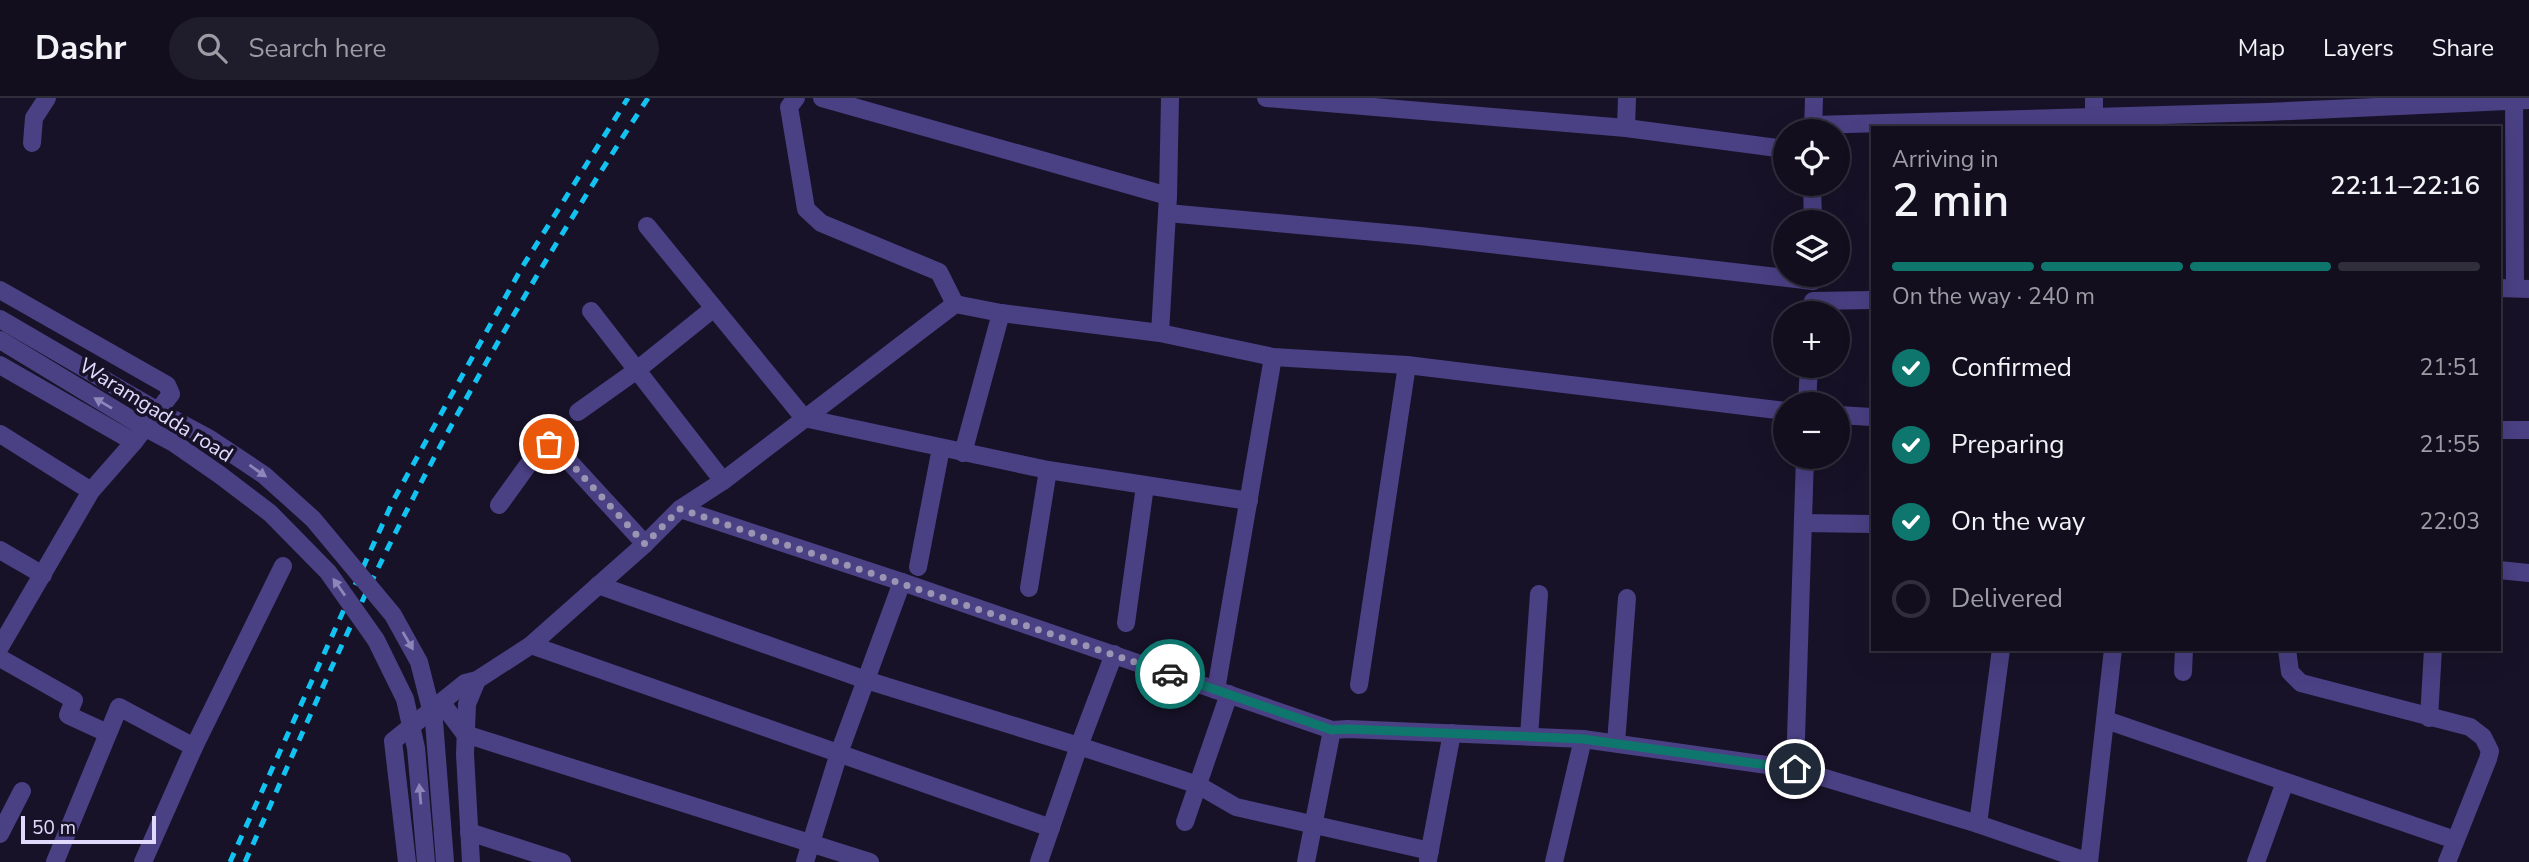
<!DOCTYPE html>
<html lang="en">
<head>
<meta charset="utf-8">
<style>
  :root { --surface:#120e1e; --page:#1f1c2b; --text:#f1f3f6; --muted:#9c9ca4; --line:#312e3c; --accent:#0f766e }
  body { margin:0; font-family:"Nunito Sans",sans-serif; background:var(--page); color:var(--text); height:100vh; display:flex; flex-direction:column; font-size:26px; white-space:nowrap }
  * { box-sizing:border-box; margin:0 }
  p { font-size:23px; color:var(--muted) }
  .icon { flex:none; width:38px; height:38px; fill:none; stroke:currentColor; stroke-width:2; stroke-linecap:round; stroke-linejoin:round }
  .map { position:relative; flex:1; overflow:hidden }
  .panel { position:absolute; left:1871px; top:28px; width:630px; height:525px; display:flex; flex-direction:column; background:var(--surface); border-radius:0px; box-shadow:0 7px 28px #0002,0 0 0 2px var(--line) }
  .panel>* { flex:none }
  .buttons { position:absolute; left:1773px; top:21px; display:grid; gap:14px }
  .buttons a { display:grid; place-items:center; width:77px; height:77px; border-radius:50%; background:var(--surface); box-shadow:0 7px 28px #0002,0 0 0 2px var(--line); font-size:35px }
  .scale { position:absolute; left:21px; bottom:18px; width:135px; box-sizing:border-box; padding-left:7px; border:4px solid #e2dafd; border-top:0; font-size:19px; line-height:24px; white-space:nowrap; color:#e2dafd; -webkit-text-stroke:5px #181228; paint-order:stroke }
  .pin { position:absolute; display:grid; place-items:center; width:60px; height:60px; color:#fff; margin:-30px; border:4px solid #fff; border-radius:50%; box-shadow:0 2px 7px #0007 }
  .courier { position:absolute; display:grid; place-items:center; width:70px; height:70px; margin:-35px; border:5px solid #0f766e; border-radius:50%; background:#fff; color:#222; box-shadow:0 2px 9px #0007 }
  .head em { font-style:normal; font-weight:600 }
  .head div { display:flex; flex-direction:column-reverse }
  .head { display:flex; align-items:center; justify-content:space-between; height:119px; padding:0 21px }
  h1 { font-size:46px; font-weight:600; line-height:52px }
  .bar { display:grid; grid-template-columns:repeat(4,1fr); gap:10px 7px; align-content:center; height:84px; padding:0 21px }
  .bar i { height:9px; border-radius:5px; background:var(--line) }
  .bar .current { background:var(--accent) }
  .bar p { grid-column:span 4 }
  ol { padding:0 21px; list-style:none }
  li { display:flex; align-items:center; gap:21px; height:77px }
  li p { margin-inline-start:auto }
  li .icon { padding:7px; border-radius:50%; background:var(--accent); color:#fff; stroke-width:4 }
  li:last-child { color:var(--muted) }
  li i { width:38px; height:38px; border:4px solid var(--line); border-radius:50% }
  header { display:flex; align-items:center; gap:42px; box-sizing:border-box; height:98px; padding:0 35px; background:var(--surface); border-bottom:2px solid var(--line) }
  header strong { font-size:33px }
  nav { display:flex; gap:38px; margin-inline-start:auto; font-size:24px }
  .search { width:490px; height:63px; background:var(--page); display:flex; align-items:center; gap:18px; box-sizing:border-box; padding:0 24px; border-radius:38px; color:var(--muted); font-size:26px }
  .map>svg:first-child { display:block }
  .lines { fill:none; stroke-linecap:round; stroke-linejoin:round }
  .minor { stroke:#4a4084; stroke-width:18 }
  .rail { stroke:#12c2f1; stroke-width:5; stroke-dasharray:10 9; stroke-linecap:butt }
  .minor-bridge { stroke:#4a4084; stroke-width:18 }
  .oneway { fill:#8e85ba }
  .done { stroke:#9b94b2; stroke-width:7; stroke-dasharray:0 12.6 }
  .route { stroke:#0f766e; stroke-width:9 }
  .labels { text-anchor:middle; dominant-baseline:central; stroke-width:7; stroke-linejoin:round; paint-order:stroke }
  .street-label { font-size:21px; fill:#e2dafd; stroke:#181228 }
</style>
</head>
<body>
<header>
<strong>Dashr</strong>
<div class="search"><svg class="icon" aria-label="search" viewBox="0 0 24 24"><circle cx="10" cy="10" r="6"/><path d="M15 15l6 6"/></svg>Search here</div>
<nav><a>Map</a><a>Layers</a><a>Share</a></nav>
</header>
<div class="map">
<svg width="2529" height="764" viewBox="0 0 2529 764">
  <rect width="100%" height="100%" fill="#181228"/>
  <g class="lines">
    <g class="minor">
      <polyline points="796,0 789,9 806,111 821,125 939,174 955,206"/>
      <polyline points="822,0 1168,98"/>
      <polyline points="1266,0 1626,30 1785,51"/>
      <polyline points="2094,0 2094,30"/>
      <polyline points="2514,0 2515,190"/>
      <polyline points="1814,27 2267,14 2529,2"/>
      <polyline points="1626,30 1627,0"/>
      <polyline points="1813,33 1814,0"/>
      <polyline points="32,45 34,20 47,0"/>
      <polyline points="1812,86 1813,124"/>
      <polyline points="1167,115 1420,138 1813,183"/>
      <polyline points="647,128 804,320 1048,372 1249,403"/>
      <polyline points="2499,190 2529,191"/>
      <polyline points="0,192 167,287 171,296 134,344 0,267"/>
      <polyline points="1813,203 1872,202"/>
      <polyline points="591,213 723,383"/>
      <polyline points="0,221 158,313"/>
      <polyline points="1160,235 1168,98 1170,0"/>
      <polyline points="1807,306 1809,268"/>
      <polyline points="578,314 637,272 714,210"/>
      <polyline points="1838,317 1872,319"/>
      <polyline points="2499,332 2529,332"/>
      <polyline points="0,336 91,393"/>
      <polyline points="963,355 1001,215"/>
      <path d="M499,407l39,-54c5,-6 9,-7 17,-5l90,98"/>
      <polyline points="680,411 902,484 1332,632 1348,631 1583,641 1795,671 1978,726 2089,764 2113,551"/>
      <polyline points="1803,425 1872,426"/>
      <polyline points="0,452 43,477"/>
      <polyline points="918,469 941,350"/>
      <polyline points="2499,472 2529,475"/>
      <polyline points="598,487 866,582 1079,648 1114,556"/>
      <polyline points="1029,490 1048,372"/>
      <polyline points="1126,525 1145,388"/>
      <polyline points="531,547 1051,730"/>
      <polyline points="0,549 91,393 134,344"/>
      <polyline points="2287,551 2290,574 2301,585 2470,629 2483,639 2490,653 2488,661 2447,764"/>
      <polyline points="0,560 74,602 68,617 107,635"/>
      <polyline points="2183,574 2184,551"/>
      <polyline points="1359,587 1407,267"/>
      <polyline points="1216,592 1273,259"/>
      <polyline points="441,604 465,636 870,764"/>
      <polyline points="2429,620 2433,551"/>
      <polyline points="2106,622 2455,742"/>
      <polyline points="434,623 445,764"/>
      <polyline points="1529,638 1539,496"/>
      <polyline points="1616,645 1627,500"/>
      <polyline points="1795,671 1805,359"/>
      <polyline points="1185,724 1229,596"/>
      <polyline points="1978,726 2001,551"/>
      <polyline points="469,734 562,764"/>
      <polyline points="0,736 22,693"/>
      <polyline points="1428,762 1452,635"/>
      <polyline points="55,764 119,609 194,649"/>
      <polyline points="143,764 194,649 283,468"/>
      <polyline points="407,764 393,643 465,585 477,582 531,547 645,446 680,411 723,383 955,206 1001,215 1160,235 1273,259 1407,267 1785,313"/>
      <polyline points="471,764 465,656 467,606 477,582"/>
      <polyline points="805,764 839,655 902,484"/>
      <polyline points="1039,764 1079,648 1198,687 1236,709 1430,753"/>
      <polyline points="1306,764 1332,632"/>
      <polyline points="1554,764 1583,641"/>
      <polyline points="2256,764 2285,684"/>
    </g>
    <g class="rail">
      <polyline points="230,764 393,403 521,171 628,0"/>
      <path d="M245,764c53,-118 103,-237 162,-352 72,-142 154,-278 241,-412"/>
    </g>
    <g class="minor-bridge">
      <polyline points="0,242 142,328 174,345 220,377 270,415 328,474 376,542 405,601 416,650 426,764"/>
      <polyline points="158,313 210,341 264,377 313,421 393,517 419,564 434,623"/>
    </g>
  </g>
  <defs><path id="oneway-solid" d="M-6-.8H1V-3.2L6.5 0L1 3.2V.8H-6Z" transform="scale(1.75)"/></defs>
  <g class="oneway">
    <use href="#oneway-solid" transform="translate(103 305) rotate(-149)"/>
    <use href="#oneway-solid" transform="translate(258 373) rotate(35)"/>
    <use href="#oneway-solid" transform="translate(339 489) rotate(-125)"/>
    <use href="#oneway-solid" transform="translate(408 543) rotate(60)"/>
    <use href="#oneway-solid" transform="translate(420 696) rotate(-95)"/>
  </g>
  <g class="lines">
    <polyline class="done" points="549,346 555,348 645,446 680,411 1170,576"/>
    <polyline class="route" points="1170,576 1332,632 1348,631 1583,641 1795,671"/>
  </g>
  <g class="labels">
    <g class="street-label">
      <text transform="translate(156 312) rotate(32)">Waramgadda road</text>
    </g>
  </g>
</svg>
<div class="buttons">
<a><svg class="icon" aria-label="locate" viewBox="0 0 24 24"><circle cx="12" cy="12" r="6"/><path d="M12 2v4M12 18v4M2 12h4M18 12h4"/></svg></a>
<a><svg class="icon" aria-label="layers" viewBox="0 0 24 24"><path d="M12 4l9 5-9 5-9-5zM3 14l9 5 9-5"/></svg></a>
<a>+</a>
<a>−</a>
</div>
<div class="scale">50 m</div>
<div class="pin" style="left:549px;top:346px;background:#ea580c"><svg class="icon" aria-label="bag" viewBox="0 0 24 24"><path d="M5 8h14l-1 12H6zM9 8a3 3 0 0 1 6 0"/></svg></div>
<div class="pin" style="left:1795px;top:671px;background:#1f2937"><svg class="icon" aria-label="home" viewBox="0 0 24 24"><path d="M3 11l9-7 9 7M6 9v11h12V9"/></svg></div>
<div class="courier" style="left:1170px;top:576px"><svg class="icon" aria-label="car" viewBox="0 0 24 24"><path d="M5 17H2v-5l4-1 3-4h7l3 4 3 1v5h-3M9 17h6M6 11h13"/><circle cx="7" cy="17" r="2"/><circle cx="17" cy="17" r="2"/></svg></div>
<section class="panel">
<div class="head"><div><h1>2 min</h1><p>Arriving in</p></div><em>22:11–22:16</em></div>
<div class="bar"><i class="current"></i><i class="current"></i><i class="current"></i><i></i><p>On the way · 240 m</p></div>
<ol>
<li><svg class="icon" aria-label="check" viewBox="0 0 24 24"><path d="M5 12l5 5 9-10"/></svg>Confirmed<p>21:51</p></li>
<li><svg class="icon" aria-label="check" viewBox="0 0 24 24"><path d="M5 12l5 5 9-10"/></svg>Preparing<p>21:55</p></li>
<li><svg class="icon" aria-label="check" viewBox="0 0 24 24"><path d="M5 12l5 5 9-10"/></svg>On the way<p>22:03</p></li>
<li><i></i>Delivered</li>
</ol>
</section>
</div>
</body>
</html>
